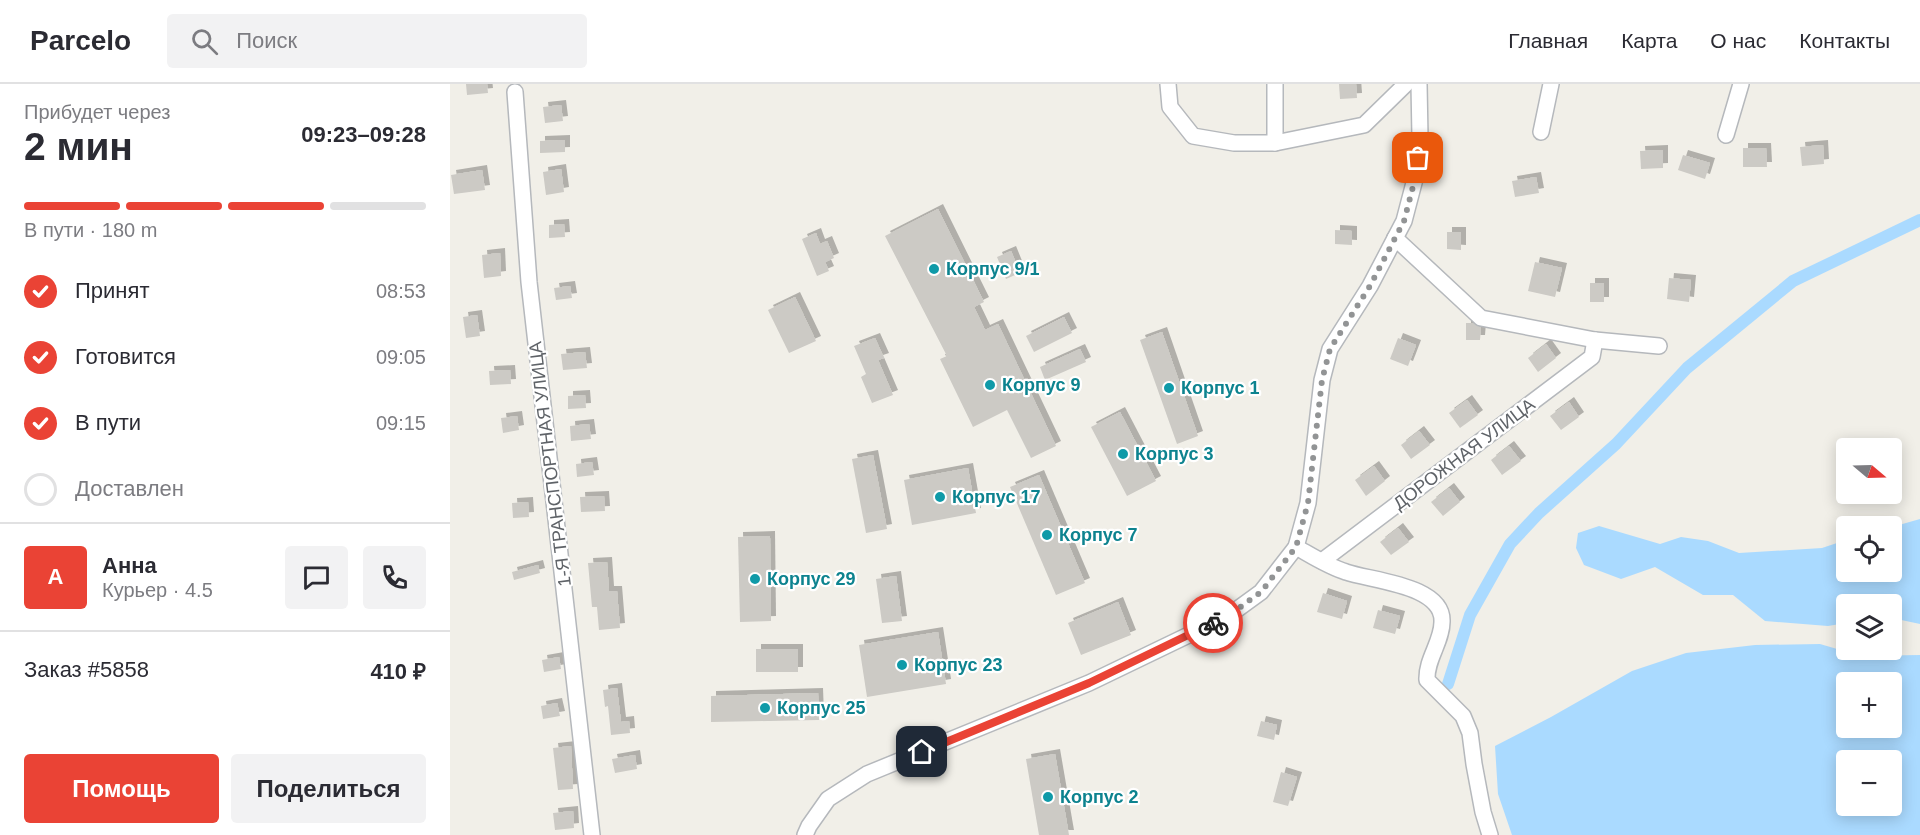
<!DOCTYPE html>
<html lang="ru">
<head>
<meta charset="utf-8">
<style>
  :root { --surface:#fff; --page:#f2f2f3; --text:#2b2b33; --muted:#7c7c81; --line:#e1e1e2; --accent:#ea4335 }
  body { margin:0; font-family:Helvetica,sans-serif; background:var(--page); color:var(--text); height:100vh; display:flex; flex-direction:column; font-size:22px; white-space:nowrap }
  * { box-sizing:border-box; margin:0 }
  p { font-size:20px; color:var(--muted) }
  .icon { flex:none; width:33px; height:33px; fill:none; stroke:currentColor; stroke-width:2; stroke-linecap:round; stroke-linejoin:round }
  .map { position:relative; flex:1; overflow:hidden }
  .details { display:flex; flex-direction:column; background:var(--surface); width:450px }
  .details>* { flex:none }
  .needle { width:39px; rotate:109deg }
  .tools { position:absolute; left:1386px; top:354px; display:grid; gap:12px }
  .tools a { display:grid; place-items:center; width:66px; height:66px; border-radius:6px; background:var(--surface); box-shadow:0 3px 15px #0003; font-size:30px }
  .pin { position:absolute; display:grid; place-items:center; width:51px; height:51px; color:#fff; margin:-26px; border-radius:12px; box-shadow:0 3px 9px #0006 }
  .courier { position:absolute; display:grid; place-items:center; width:60px; height:60px; margin:-30px; border:4px solid #ea4335; border-radius:50%; background:#fff; color:#222; box-shadow:0 2px 8px #0007 }
  .headline em { font-style:normal; font-weight:800 }
  .headline div { display:flex; flex-direction:column-reverse }
  .headline { display:flex; align-items:center; justify-content:space-between; height:102px; padding:0 24px }
  h1 { font-size:39px; font-weight:800; line-height:45px }
  .bar { display:grid; grid-template-columns:repeat(4,1fr); gap:9px 6px; align-content:center; height:72px; padding:0 24px }
  .bar i { height:8px; border-radius:4px; background:var(--line) }
  .bar .current { background:var(--accent) }
  .bar p { grid-column:span 4 }
  .line { display:flex; align-items:center; gap:15px; padding:0 24px; border-top:2px solid var(--line) }
  .line div { flex:1 }
  .round { display:grid; place-items:center; flex:none; width:63px; height:63px; border-radius:6px; background:var(--page) }
  ol { padding:0 24px; list-style:none }
  li { display:flex; align-items:center; gap:18px; height:66px }
  li p { margin-inline-start:auto }
  li .icon { padding:6px; border-radius:50%; background:var(--accent); color:#fff; stroke-width:4 }
  li:last-child { color:var(--muted) }
  li i { width:33px; height:33px; border:3px solid var(--line); border-radius:50% }
  .cta { display:flex; gap:12px; margin-top:auto; padding:12px 24px }
  .cta a { flex:1; height:69px; border-radius:6px; background:var(--accent); color:#fff; font-size:24px; font-weight:800; line-height:69px; text-align:center }
  .cta a+a { background:var(--page); color:var(--text) }
  header { display:flex; align-items:center; gap:36px; box-sizing:border-box; height:84px; padding:0 30px; background:var(--surface); border-bottom:2px solid var(--line) }
  header strong { font-size:28px }
  nav { display:flex; gap:33px; margin-inline-start:auto; font-size:21px }
  .search { width:420px; height:54px; background:var(--page); display:flex; align-items:center; gap:15px; box-sizing:border-box; padding:0 21px; border-radius:6px; color:var(--muted); font-size:22px }
  main { display:flex; flex:1; min-height:0 }
  .map>svg:first-child { display:block }
  .water { fill:#aadaff; fill-rule:evenodd }
  .lines { fill:none; stroke-linecap:round; stroke-linejoin:round }
  .canal { stroke:#aadaff; stroke-width:12 }
  .building { fill:#cccac5; filter:url(#shadow) }
  .minor-casing { stroke:#b5b8bc; stroke-width:18 }
  .minor { stroke:#fff; stroke-width:15 }
  .done { stroke:#929495; stroke-width:6; stroke-dasharray:0 10.8 }
  .route { stroke:#ea4335; stroke-width:8 }
  .culture-dot { fill:#0f9aa8; stroke:#fff; stroke-width:2 }
  .labels { text-anchor:middle; dominant-baseline:central; stroke-width:4.5; stroke-linejoin:round; paint-order:stroke }
  .culture-label { font-size:18px; font-weight:bold; fill:#0d838f; stroke:#fff; text-anchor:start }
  .street-label { font-size:18px; fill:#5f6368; stroke:#fff }
</style>
</head>
<body>
<header>
<strong>Parcelo</strong>
<div class="search"><svg class="icon" aria-label="search" viewBox="0 0 24 24"><circle cx="10" cy="10" r="6"/><path d="M15 15l6 6"/></svg>Поиск</div>
<nav><a>Главная</a><a>Карта</a><a>О нас</a><a>Контакты</a></nav>
</header>
<main>
<section class="details">
<div class="headline"><div><h1>2 мин</h1><p>Прибудет через</p></div><em>09:23–09:28</em></div>
<div class="bar"><i class="current"></i><i class="current"></i><i class="current"></i><i></i><p>В пути · 180 m</p></div>
<ol>
<li><svg class="icon" aria-label="check" viewBox="0 0 24 24"><path d="M5 12l5 5 9-10"/></svg>Принят<p>08:53</p></li>
<li><svg class="icon" aria-label="check" viewBox="0 0 24 24"><path d="M5 12l5 5 9-10"/></svg>Готовится<p>09:05</p></li>
<li><svg class="icon" aria-label="check" viewBox="0 0 24 24"><path d="M5 12l5 5 9-10"/></svg>В пути<p>09:15</p></li>
<li><i></i>Доставлен</li>
</ol>
<div class="line" style="height:108px"><b class="round" style="background:var(--accent);color:#fff">А</b><div><b>Анна</b><p>Курьер · 4.5</p></div><a class="round"><svg class="icon" aria-label="chat" viewBox="0 0 24 24"><path d="M4 5h16v11H9l-5 4z"/></svg></a><a class="round"><svg class="icon" aria-label="phone" viewBox="0 0 24 24"><path d="M5 4h4l2 5-3 2q2 4 5 5l2-3 5 2v4C11 20 4 13 5 4z"/></svg></a></div>
<div class="line" style="height:78px"><div>Заказ #5858</div><b>410 ₽</b></div>
<div class="cta"><a>Помощь</a><a>Поделиться</a></div>
</section>
<div class="map">
<svg width="1470" height="751" viewBox="0 0 1470 751">
  <defs>
    <filter id="shadow"><feDropShadow dx="5" dy="-5" stdDeviation="0" flood-color="#0004"/></filter>
  </defs>
  <rect width="100%" height="100%" fill="#f1efe8"/>
  <g class="water">
    <polygon points="1470,435 1470,540 1442,534 1442,520 1396,520 1396,539 1378,542 1315,537 1283,511 1253,511 1205,483 1171,495 1134,481 1126,464 1128,449 1149,442 1210,460 1231,453 1258,457 1289,469 1372,464 1396,456 1396,488 1442,488 1442,443"/>
    <path d="M1370,560l41,12 59,-1v180h-408l-14,-41 -3,-48 56,-29 81,-46 54,-18 69,-8zM1396,598h46v46h-46zM1396,676h46v46h-46z"/>
  </g>
  <g class="lines">
    <polyline class="canal" points="998,600 1020,531 1060,460 1089,429 1166,360 1237,284 1343,197 1470,136"/>
  </g>
  <g class="building">
    <polygon points="16,0 37,0 38,9 17,11"/>
    <polygon points="889,0 906,0 907,14 890,15"/>
    <polygon points="111,21 113,37 95,39 93,23"/>
    <polygon points="115,56 115,68 90,69 90,57"/>
    <polygon points="1373,61 1374,80 1352,82 1350,63"/>
    <polygon points="1293,64 1316,64 1317,83 1293,83"/>
    <polygon points="1213,66 1213,84 1191,85 1190,67"/>
    <polygon points="1233,71 1260,79 1255,95 1228,86"/>
    <polygon points="111,85 114,108 96,111 93,88"/>
    <polygon points="32,86 35,106 4,110 1,91"/>
    <polygon points="1086,93 1089,109 1065,113 1062,97"/>
    <polygon points="488,125 534,218 524,223 535,246 548,240 606,362 581,374 557,326 523,343 490,275 497,272 435,152"/>
    <polygon points="114,140 115,153 99,154 99,141"/>
    <polygon points="885,146 902,147 902,161 885,160"/>
    <polygon points="997,148 1011,148 1011,166 997,165"/>
    <polygon points="366,149 370,160 377,157 384,174 375,178 379,187 367,192 352,155"/>
    <polygon points="561,167 570,189 556,195 547,173"/>
    <polygon points="50,169 51,192 34,194 32,171"/>
    <polygon points="1085,178 1112,184 1105,213 1078,207"/>
    <polygon points="1219,194 1241,196 1239,218 1217,215"/>
    <rect x="1140" y="199" width="14" height="19"/>
    <polygon points="120,202 122,214 106,216 104,204"/>
    <polygon points="345,213 366,257 339,269 318,226"/>
    <polygon points="27,231 30,252 16,254 13,233"/>
    <polygon points="614,233 622,249 584,268 576,252"/>
    <polygon points="1016,239 1022,239 1031,244 1030,256 1016,256"/>
    <polygon points="712,248 748,352 727,360 690,256"/>
    <polygon points="425,254 434,274 428,276 443,311 422,319 411,293 416,290 404,262"/>
    <polygon points="948,254 966,261 958,282 940,275"/>
    <polygon points="1096,260 1106,274 1088,288 1078,274"/>
    <polygon points="630,265 636,278 595,296 590,283"/>
    <polygon points="135,268 137,284 113,286 111,270"/>
    <polygon points="60,286 61,300 40,301 39,287"/>
    <polygon points="135,311 136,324 118,325 118,312"/>
    <polygon points="1017,316 1028,331 1010,344 999,329"/>
    <polygon points="1119,318 1129,333 1111,346 1100,332"/>
    <polygon points="670,328 706,397 677,412 641,343"/>
    <polygon points="67,332 69,346 53,349 51,334"/>
    <polygon points="139,340 141,355 121,357 120,342"/>
    <polygon points="969,347 980,361 961,375 951,361"/>
    <polygon points="1059,362 1071,377 1052,391 1041,376"/>
    <polygon points="423,371 437,445 416,449 402,375"/>
    <polygon points="142,378 144,391 127,393 126,380"/>
    <polygon points="924,382 935,397 916,412 905,396"/>
    <polygon points="518,384 526,429 462,441 454,396"/>
    <polygon points="589,391 635,499 606,511 560,403"/>
    <polygon points="999,404 1010,418 993,432 981,418"/>
    <polygon points="154,412 155,427 131,428 130,413"/>
    <polygon points="78,418 79,433 63,434 62,419"/>
    <polygon points="948,444 959,458 941,471 930,458"/>
    <polygon points="320,452 321,537 290,538 288,453"/>
    <polygon points="157,478 159,507 167,507 170,544 149,546 147,523 142,523 138,479"/>
    <polygon points="88,481 90,489 64,496 62,488"/>
    <polygon points="446,492 452,537 432,539 426,495"/>
    <polygon points="873,509 897,517 892,535 867,528"/>
    <polygon points="668,518 681,551 631,571 618,539"/>
    <polygon points="928,526 950,532 945,550 923,544"/>
    <polygon points="488,548 496,600 417,613 409,561"/>
    <rect x="306" y="565" width="42" height="23"/>
    <polygon points="109,573 111,585 94,588 92,576"/>
    <polygon points="167,604 171,638 179,637 180,649 161,651 158,622 155,623 153,606"/>
    <polygon points="368,609 369,636 261,638 261,612"/>
    <polygon points="107,619 110,632 93,635 91,622"/>
    <polygon points="811,637 827,641 824,656 807,652"/>
    <polygon points="121,662 123,705 108,706 103,664"/>
    <polygon points="605,670 619,751 589,751 576,675"/>
    <polygon points="185,671 187,685 165,689 162,675"/>
    <polygon points="831,688 847,693 838,722 823,718"/>
    <polygon points="123,727 124,744 105,746 103,729"/>
  </g>
  <g class="lines">
    <defs>
      <g id="minor">
        <polyline points="718,0 720,23 743,52 784,59 825,59 914,41 956,0"/>
        <polyline points="65,8 79,198 142,751"/>
        <polyline points="1091,48 1101,0"/>
        <polyline points="1276,51 1291,0"/>
        <polyline points="825,59 825,0"/>
        <polyline points="945,154 1031,234 1145,256 1209,262"/>
        <path d="M846,463c16,9 33,20 50,25 26,9 98,13 96,50 0,20 -16,37 -15,58l36,36 7,17 4,31 9,48 7,23"/>
        <polyline points="872,477 1142,273 1145,256"/>
        <polyline points="355,751 359,742 378,715 417,690 639,599 778,532 811,508 846,463 858,419 872,296 880,265 920,202 954,137 965,95 970,53 969,0"/>
      </g>
    </defs>
    <use href="#minor" class="minor-casing"/>
    <use href="#minor" class="minor"/>
  </g>
  <g class="lines">
    <polyline class="done" points="763,539 778,532 811,508 846,463 858,419 872,296 880,265 920,202 954,137 965,95 968,74"/>
    <polyline class="route" points="472,668 639,599 763,539"/>
  </g>
  <g class="culture-dot">
    <circle cx="484" cy="185" r="6"/>
    <circle cx="540" cy="301" r="6"/>
    <circle cx="719" cy="304" r="6"/>
    <circle cx="673" cy="370" r="6"/>
    <circle cx="490" cy="413" r="6"/>
    <circle cx="597" cy="451" r="6"/>
    <circle cx="305" cy="495" r="6"/>
    <circle cx="452" cy="581" r="6"/>
    <circle cx="315" cy="624" r="6"/>
    <circle cx="598" cy="713" r="6"/>
  </g>
  <g class="labels">
    <g class="culture-label">
      <text x="496" y="185">Корпус 9/1</text>
      <text x="552" y="301">Корпус 9</text>
      <text x="731" y="304">Корпус 1</text>
      <text x="685" y="370">Корпус 3</text>
      <text x="502" y="413">Корпус 17</text>
      <text x="609" y="451">Корпус 7</text>
      <text x="317" y="495">Корпус 29</text>
      <text x="464" y="581">Корпус 23</text>
      <text x="327" y="624">Корпус 25</text>
      <text x="610" y="713">Корпус 2</text>
    </g>
    <g class="street-label">
      <text transform="translate(1014 370) rotate(-37)">ДОРОЖНАЯ УЛИЦА</text>
      <text transform="translate(100 380) rotate(-97)">1-Я ТРАНСПОРТНАЯ УЛИЦА</text>
    </g>
  </g>
</svg>
<div class="tools">
<a><svg class="needle" viewBox="-14 -14 28 28"><path d="M0-13l5 13h-10z" fill="#e53935"/><path d="M0 13l5-13h-10z" fill="#7c7c81"/></svg></a>
<a><svg class="icon" aria-label="locate" viewBox="0 0 24 24"><circle cx="12" cy="12" r="6"/><path d="M12 2v4M12 18v4M2 12h4M18 12h4"/></svg></a>
<a><svg class="icon" aria-label="layers" viewBox="0 0 24 24"><path d="M12 4l9 5-9 5-9-5zM3 14l9 5 9-5"/></svg></a>
<a>+</a>
<a>−</a>
</div>
<div class="pin" style="left:968px;top:74px;background:#ea580c"><svg class="icon" aria-label="bag" viewBox="0 0 24 24"><path d="M5 8h14l-1 12H6zM9 8a3 3 0 0 1 6 0"/></svg></div>
<div class="pin" style="left:472px;top:668px;background:#1f2937"><svg class="icon" aria-label="home" viewBox="0 0 24 24"><path d="M3 11l9-7 9 7M6 9v11h12V9"/></svg></div>
<div class="courier" style="left:763px;top:539px"><svg class="icon" aria-label="bike" viewBox="0 0 24 24"><circle cx="6" cy="16" r="4"/><circle cx="18" cy="16" r="4"/><path d="M6 16l4-8h5l3 8M10 8l3 8H6M13 5h3"/></svg></div>
</div>
</main>
</body>
</html>
